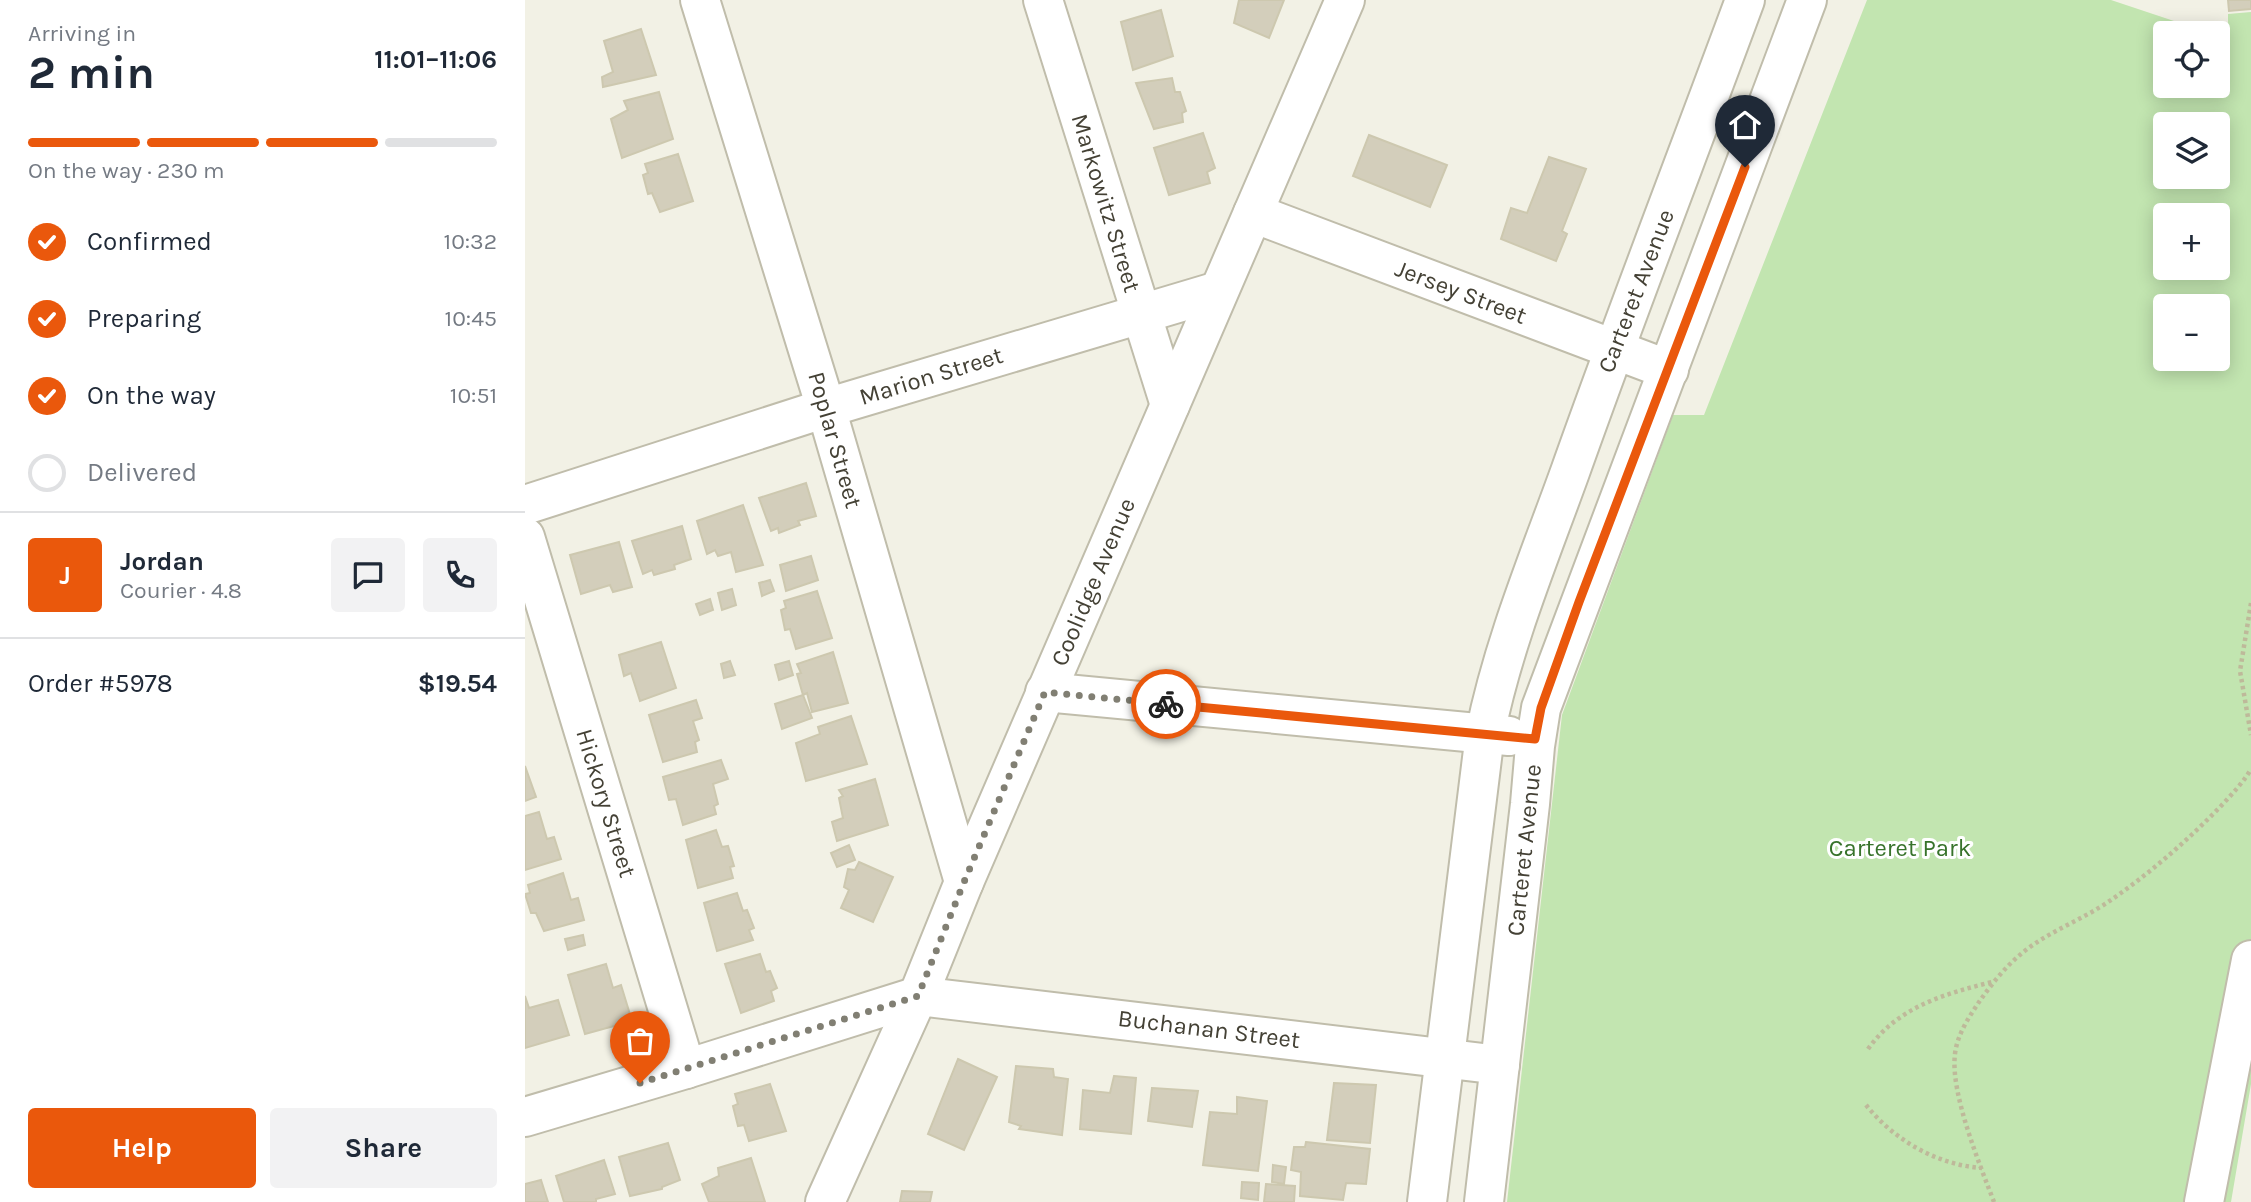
<!DOCTYPE html>
<html lang="en">
<head>
<meta charset="utf-8">
<style>
  :root { --surface:#fff; --page:#f2f2f3; --text:#1f2937; --muted:#747a83; --line:#e0e1e3; --accent:#ea580c }
  body { margin:0; font-family:Karla,sans-serif; background:var(--page); color:var(--text); height:100vh; display:flex; flex-direction:column; font-size:26px; white-space:nowrap }
  * { box-sizing:border-box; margin:0 }
  p { font-size:23px; color:var(--muted) }
  .icon { flex:none; width:38px; height:38px; fill:none; stroke:currentColor; stroke-width:2; stroke-linecap:round; stroke-linejoin:round }
  .map { position:relative; flex:1; overflow:hidden }
  .sheet { display:flex; flex-direction:column; background:var(--surface); width:525px }
  .sheet>* { flex:none }
  .controls { position:absolute; left:1628px; top:21px; display:grid; gap:14px }
  .controls a { display:grid; place-items:center; width:77px; height:77px; border-radius:7px; background:var(--surface); box-shadow:0 4px 18px #0003; font-size:35px }
  .pin { position:absolute; display:grid; place-items:center; width:60px; height:60px; color:#fff; margin:-72px -30px; border-radius:50% 50% 50% 0; rotate:-45deg; box-shadow:0 0 7px #0007 }
  .pin .icon { rotate:45deg }
  .courier { position:absolute; display:grid; place-items:center; width:70px; height:70px; margin:-35px; border:5px solid #ea580c; border-radius:50%; background:#fff; color:#222; box-shadow:0 2px 9px #0007 }
  .overview em { font-style:normal; font-weight:700 }
  .overview div { display:flex; flex-direction:column-reverse }
  .overview { display:flex; align-items:center; justify-content:space-between; height:119px; padding:0 28px }
  h1 { font-size:46px; font-weight:700; line-height:52px }
  .bar { display:grid; grid-template-columns:repeat(4,1fr); gap:10px 7px; align-content:center; height:84px; padding:0 28px }
  .bar i { height:9px; border-radius:5px; background:var(--line) }
  .bar .on { background:var(--accent) }
  .bar p { grid-column:span 4 }
  .line { display:flex; align-items:center; gap:18px; padding:0 28px; border-top:2px solid var(--line) }
  .line div { flex:1 }
  .round { display:grid; place-items:center; flex:none; width:74px; height:74px; border-radius:7px; background:var(--page) }
  ol { padding:0 28px; list-style:none }
  li { display:flex; align-items:center; gap:21px; height:77px }
  li p { margin-inline-start:auto }
  li .icon { padding:7px; border-radius:50%; background:var(--accent); color:#fff; stroke-width:4 }
  li:last-child { color:var(--muted) }
  li i { width:38px; height:38px; border:4px solid var(--line); border-radius:50% }
  .button { display:flex; gap:14px; margin-top:auto; padding:14px 28px }
  .button a { flex:1; height:80px; border-radius:7px; background:var(--accent); color:#fff; font-size:28px; font-weight:700; line-height:80px; text-align:center }
  .button a+a { background:var(--page); color:var(--text) }
  main { display:flex; flex:1; min-height:0 }
  .map>svg:first-child { display:block }
  .green { fill:#c2e5b0; fill-rule:evenodd }
  .building { fill:#d3cebb; stroke:#cdc8af; stroke-width:2 }
  .lines { fill:none; stroke-linecap:round; stroke-linejoin:round }
  .minor-casing { stroke:#c0bdab; stroke-width:42 }
  .path { stroke:#beb99a; stroke-width:4.5; stroke-dasharray:3.5 3.5; stroke-linecap:butt }
  .minor { stroke:#fff; stroke-width:38 }
  .done { stroke:#817f73; stroke-width:7; stroke-dasharray:0 12.6 }
  .route { stroke:#ea580c; stroke-width:9 }
  .labels { text-anchor:middle; dominant-baseline:central; stroke-width:6; stroke-linejoin:round; paint-order:stroke }
  .street-label { font-size:24px; fill:#444135; stroke:#fff }
  .park-label { font-size:24px; fill:#38732b; stroke:#fff }
</style>
</head>
<body>
<main>
<section class="sheet">
<div class="overview"><div><h1>2 min</h1><p>Arriving in</p></div><em>11:01–11:06</em></div>
<div class="bar"><i class="on"></i><i class="on"></i><i class="on"></i><i></i><p>On the way · 230 m</p></div>
<ol>
<li><svg class="icon" aria-label="check" viewBox="0 0 24 24"><path d="M5 12l5 5 9-10"/></svg>Confirmed<p>10:32</p></li>
<li><svg class="icon" aria-label="check" viewBox="0 0 24 24"><path d="M5 12l5 5 9-10"/></svg>Preparing<p>10:45</p></li>
<li><svg class="icon" aria-label="check" viewBox="0 0 24 24"><path d="M5 12l5 5 9-10"/></svg>On the way<p>10:51</p></li>
<li><i></i>Delivered</li>
</ol>
<div class="line" style="height:126px"><b class="round" style="background:var(--accent);color:#fff">J</b><div><b>Jordan</b><p>Courier · 4.8</p></div><a class="round"><svg class="icon" aria-label="chat" viewBox="0 0 24 24"><path d="M4 5h16v11H9l-5 4z"/></svg></a><a class="round"><svg class="icon" aria-label="phone" viewBox="0 0 24 24"><path d="M5 4h4l2 5-3 2q2 4 5 5l2-3 5 2v4C11 20 4 13 5 4z"/></svg></a></div>
<div class="line" style="height:91px"><div>Order #5978</div><b>$19.54</b></div>
<div class="button"><a>Help</a><a>Share</a></div>
</section>
<div class="map">
<svg width="1726" height="1202" viewBox="0 0 1726 1202">
  <rect width="100%" height="100%" fill="#f2f1e5"/>
  <path class="green" d="M1342,0h244l84,28 33,-4v-10l23,-2v1072l-20,118h-724l55,-487 111,-300h31zM1640,33h52v53h-52zM1640,124h52v53h-52zM1640,215h52v53h-52zM1640,306h52v53h-52z"/>
  <g class="building">
    <polygon points="714,0 759,0 744,38 709,23"/>
    <polygon points="1703,0 1726,0 1726,9 1704,11"/>
    <polygon points="636,10 648,56 608,70 596,22"/>
    <polygon points="116,29 131,75 78,87 77,77 88,72 79,41"/>
    <polygon points="647,78 650,92 655,92 661,111 657,113 658,122 629,129 611,83"/>
    <polygon points="134,92 148,139 97,158 86,119 103,110 99,101"/>
    <polygon points="678,133 690,168 682,172 685,183 644,195 629,148"/>
    <polygon points="844,135 922,165 905,207 828,176"/>
    <polygon points="153,154 168,201 135,212 127,193 123,194 118,175 123,173 120,164"/>
    <polygon points="1024,157 1061,169 1037,231 1042,234 1031,261 976,239 986,208 1002,213"/>
    <polygon points="281,483 291,516 273,521 275,525 254,533 253,528 246,531 234,498"/>
    <polygon points="218,505 238,565 211,572 206,552 193,556 190,550 182,554 172,521"/>
    <polygon points="157,526 166,559 149,565 150,569 129,575 127,570 118,574 107,541"/>
    <polygon points="94,542 107,587 88,592 85,585 56,594 45,555"/>
    <polygon points="286,556 293,580 261,591 255,565"/>
    <polygon points="245,580 249,591 237,596 234,583"/>
    <polygon points="207,589 211,605 197,610 193,593"/>
    <polygon points="292,591 307,638 271,649 265,629 260,630 256,610 261,608 259,601"/>
    <polygon points="185,599 188,610 175,615 171,604"/>
    <polygon points="136,642 151,688 115,701 106,673 99,676 94,655"/>
    <polygon points="308,652 323,703 287,712 282,693 278,695 272,674 276,673 272,664"/>
    <polygon points="205,661 210,675 199,678 196,664"/>
    <polygon points="264,661 268,675 254,680 250,665"/>
    <polygon points="278,695 287,718 257,729 250,704"/>
    <polygon points="171,700 177,718 168,721 174,740 170,742 172,752 138,762 124,715"/>
    <polygon points="326,716 342,764 281,781 271,743 295,734 293,727"/>
    <polygon points="196,760 203,779 188,784 193,804 189,806 191,814 158,825 151,799 144,800 138,777"/>
    <polygon points="0,766 11,797 0,801"/>
    <polygon points="350,779 363,825 312,841 307,822 318,818 314,798 318,796 314,790"/>
    <polygon points="14,812 22,839 29,837 36,859 0,870 0,816"/>
    <polygon points="191,830 197,847 203,846 209,866 205,867 208,878 173,888 161,840"/>
    <polygon points="324,845 330,860 312,867 306,853"/>
    <polygon points="334,862 368,877 348,922 316,908 324,890 319,887 323,869 330,870"/>
    <polygon points="38,873 46,900 53,898 59,920 19,931 11,913 6,913 0,894 5,893 3,885"/>
    <polygon points="212,893 218,911 222,910 229,928 224,930 228,940 192,951 179,903"/>
    <polygon points="58,935 60,945 43,950 40,939"/>
    <polygon points="235,954 241,972 245,971 252,988 246,991 249,1001 216,1013 200,964"/>
    <polygon points="81,964 88,988 96,985 107,1021 60,1034 43,975"/>
    <polygon points="0,996 4,1008 33,1000 44,1035 0,1048"/>
    <polygon points="433,1059 472,1077 439,1150 403,1134"/>
    <polygon points="491,1066 528,1069 529,1077 543,1079 537,1135 494,1129 496,1126 484,1122"/>
    <polygon points="589,1076 611,1078 606,1134 555,1129 558,1090 585,1093"/>
    <polygon points="809,1083 851,1085 845,1143 802,1140"/>
    <polygon points="245,1084 261,1131 224,1141 219,1125 213,1126 208,1106 213,1104 210,1094"/>
    <polygon points="627,1088 673,1091 667,1127 623,1121"/>
    <polygon points="712,1097 742,1101 733,1171 678,1165 685,1112 712,1114"/>
    <polygon points="781,1142 845,1149 841,1184 821,1183 818,1200 775,1196 776,1172 766,1170 769,1147 780,1147"/>
    <polygon points="143,1143 155,1180 137,1187 137,1189 105,1196 94,1157"/>
    <polygon points="226,1158 240,1202 184,1202 177,1184 194,1176 193,1168"/>
    <polygon points="79,1160 90,1194 71,1199 71,1202 39,1202 31,1176"/>
    <polygon points="748,1165 761,1167 759,1184 747,1182"/>
    <polygon points="16,1180 23,1202 0,1202 0,1184"/>
    <polygon points="717,1182 734,1183 733,1200 716,1198"/>
    <polygon points="741,1184 770,1186 769,1202 739,1202"/>
    <polygon points="377,1191 407,1192 405,1202 375,1202"/>
  </g>
  <g class="lines">
    <defs>
      <g id="minor">
        <polyline points="175,0 301,408 439,882"/>
        <polyline points="518,0 645,405"/>
        <polyline points="728,213 1144,370"/>
        <polyline points="0,505 301,408 693,291"/>
        <polyline points="0,537 161,1069"/>
        <polyline points="520,692 984,736"/>
        <polyline points="0,1117 161,1069 393,996 975,1065"/>
        <polyline points="300,1202 393,996 439,882 820,0"/>
        <path d="M902,1202l58,-468c18,-90 54,-176 85,-262 56,-158 117,-315 175,-472"/>
        <polyline points="959,1202 1005,804 1010,746 1016,708 1282,0"/>
        <polyline points="1679,1202 1726,960"/>
      </g>
    </defs>
    <use href="#minor" class="minor-casing"/>
    <g class="path">
      <polyline points="1726,603 1715,671 1726,735"/>
      <path d="M1343,1049c30,-42 76,-55 124,-67"/>
      <path d="M1341,1105c28,35 71,60 116,63"/>
      <path d="M1469,1202c-14,-37 -44,-109 -39,-148 2,-19 14,-37 24,-52 12,-17 26,-35 42,-48 26,-22 59,-33 87,-52 40,-27 79,-61 113,-96 11,-12 22,-23 30,-37"/>
    </g>
    <use href="#minor" class="minor"/>
  </g>
  <g class="lines">
    <polyline class="done" points="115,1083 393,996 439,882 520,692 641,704"/>
    <polyline class="route" points="641,704 1010,739 1016,708 1054,602 1220,167"/>
  </g>
  <g class="labels">
    <g class="street-label">
      <text transform="translate(581 203) rotate(73)">Markowitz Street</text>
      <text transform="translate(1111 291) rotate(-69)">Carteret Avenue</text>
      <text transform="translate(936 292) rotate(21)">Jersey Street</text>
      <text transform="translate(406 376) rotate(-17)">Marion Street</text>
      <text transform="translate(310 440) rotate(74)">Poplar Street</text>
      <text transform="translate(568 582) rotate(-67)">Coolidge Avenue</text>
      <text transform="translate(81 803) rotate(73)">Hickory Street</text>
      <text transform="translate(999 850) rotate(-84)">Carteret Avenue</text>
      <text transform="translate(684 1029) rotate(7)">Buchanan Street</text>
    </g>
    <g class="park-label">
      <text x="1375" y="848">Carteret Park</text>
    </g>
  </g>
</svg>
<div class="controls">
<a><svg class="icon" aria-label="locate" viewBox="0 0 24 24"><circle cx="12" cy="12" r="6"/><path d="M12 2v4M12 18v4M2 12h4M18 12h4"/></svg></a>
<a><svg class="icon" aria-label="layers" viewBox="0 0 24 24"><path d="M12 4l9 5-9 5-9-5zM3 14l9 5 9-5"/></svg></a>
<a>+</a>
<a>−</a>
</div>
<div class="pin" style="left:115px;top:1083px;background:#ea580c"><svg class="icon" aria-label="bag" viewBox="0 0 24 24"><path d="M5 8h14l-1 12H6zM9 8a3 3 0 0 1 6 0"/></svg></div>
<div class="pin" style="left:1220px;top:167px;background:#1f2937"><svg class="icon" aria-label="home" viewBox="0 0 24 24"><path d="M3 11l9-7 9 7M6 9v11h12V9"/></svg></div>
<div class="courier" style="left:641px;top:704px"><svg class="icon" aria-label="bike" viewBox="0 0 24 24"><circle cx="6" cy="16" r="4"/><circle cx="18" cy="16" r="4"/><path d="M6 16l4-8h5l3 8M10 8l3 8H6M13 5h3"/></svg></div>
</div>
</main>
</body>
</html>
